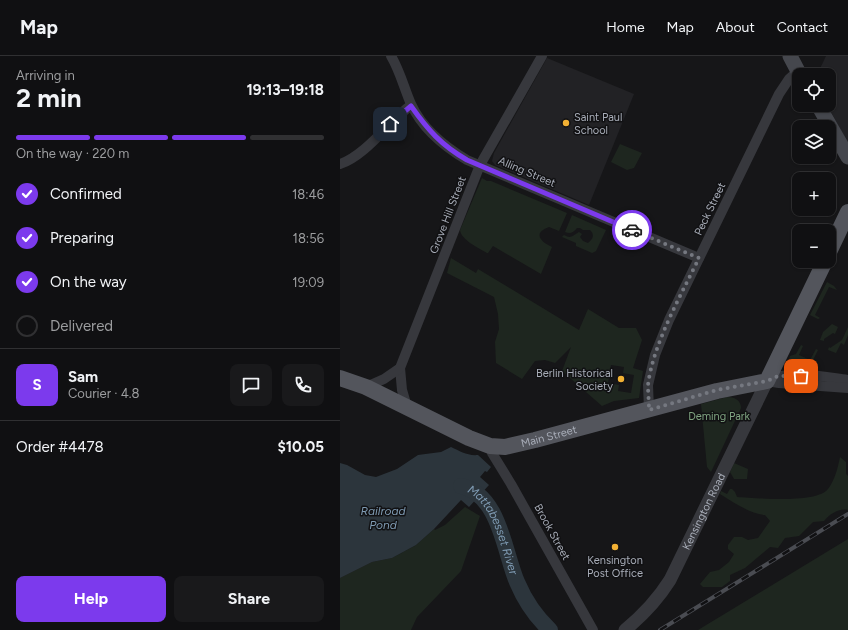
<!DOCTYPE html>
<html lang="en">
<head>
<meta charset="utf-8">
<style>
  :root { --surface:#101012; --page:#19191b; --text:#f1f3f6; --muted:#9c9d9f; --line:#303032; --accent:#7c3aed }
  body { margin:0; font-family:Figtree,sans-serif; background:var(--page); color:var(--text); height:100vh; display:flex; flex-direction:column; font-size:15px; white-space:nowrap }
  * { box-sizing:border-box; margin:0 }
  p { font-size:13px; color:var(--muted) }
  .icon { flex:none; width:22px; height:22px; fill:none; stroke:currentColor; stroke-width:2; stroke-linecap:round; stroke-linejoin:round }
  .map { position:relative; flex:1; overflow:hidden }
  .side { display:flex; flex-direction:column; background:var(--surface); width:340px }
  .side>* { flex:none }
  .buttons { position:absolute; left:452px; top:12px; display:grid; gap:8px }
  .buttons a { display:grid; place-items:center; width:44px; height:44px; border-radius:8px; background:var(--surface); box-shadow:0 1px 3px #0004,0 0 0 1px var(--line); font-size:20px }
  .pin { position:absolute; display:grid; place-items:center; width:34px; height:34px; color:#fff; margin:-17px; border-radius:8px; box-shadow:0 2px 6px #0006 }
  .courier { position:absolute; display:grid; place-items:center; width:40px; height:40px; margin:-20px; border:3px solid #7c3aed; border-radius:50%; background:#fff; color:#222; box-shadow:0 1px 5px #0007 }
  .head em { font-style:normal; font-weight:700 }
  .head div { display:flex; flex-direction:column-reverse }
  .head { display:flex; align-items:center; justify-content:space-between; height:68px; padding:0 16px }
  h1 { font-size:26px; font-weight:700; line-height:30px }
  .bar { display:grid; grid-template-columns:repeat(4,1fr); gap:6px 4px; align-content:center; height:48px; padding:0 16px }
  .bar i { height:5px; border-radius:3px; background:var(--line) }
  .bar .selected { background:var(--accent) }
  .bar p { grid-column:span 4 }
  .line { display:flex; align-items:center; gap:10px; padding:0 16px; border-top:1px solid var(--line) }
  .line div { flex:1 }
  .round { display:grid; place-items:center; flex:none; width:42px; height:42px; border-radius:8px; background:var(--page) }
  ol { padding:0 16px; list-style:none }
  li { display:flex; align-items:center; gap:12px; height:44px }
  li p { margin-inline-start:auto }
  li .icon { padding:4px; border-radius:50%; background:var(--accent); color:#fff; stroke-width:4 }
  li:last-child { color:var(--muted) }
  li i { width:22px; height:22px; border:2px solid var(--line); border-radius:50% }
  .primary-button { display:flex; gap:8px; margin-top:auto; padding:8px 16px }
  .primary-button a { flex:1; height:46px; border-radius:8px; background:var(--accent); color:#fff; font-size:16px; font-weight:700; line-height:46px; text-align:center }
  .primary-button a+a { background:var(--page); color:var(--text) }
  header { display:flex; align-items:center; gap:24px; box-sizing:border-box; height:56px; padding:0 20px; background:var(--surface); border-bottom:1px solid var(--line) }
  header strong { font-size:19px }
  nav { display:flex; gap:22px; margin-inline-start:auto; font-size:14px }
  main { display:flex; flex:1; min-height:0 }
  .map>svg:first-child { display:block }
  .built { fill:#222225 }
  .green { fill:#1e261f; fill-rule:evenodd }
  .water { fill:#2c353c }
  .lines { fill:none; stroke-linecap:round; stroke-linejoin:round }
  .river { stroke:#2c353c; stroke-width:16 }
  .minor { stroke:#37383d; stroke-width:10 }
  .tertiary { stroke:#37383d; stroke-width:13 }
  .secondary { stroke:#45474d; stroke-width:15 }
  .primary { stroke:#53555c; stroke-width:16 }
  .rail-casing { stroke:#4a4c52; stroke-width:4 }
  .rail { stroke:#111113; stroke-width:2.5; stroke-dasharray:8; stroke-linecap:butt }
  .done { stroke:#757880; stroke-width:4; stroke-dasharray:0 7.2 }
  .route { stroke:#7c3aed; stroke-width:5 }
  .poi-dot { fill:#f2b134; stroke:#111113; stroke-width:1.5 }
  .labels { text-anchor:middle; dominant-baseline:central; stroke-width:3; stroke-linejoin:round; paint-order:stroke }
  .poi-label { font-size:11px; fill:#a8adb8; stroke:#111113; text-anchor:start }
  .street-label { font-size:11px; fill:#a8adb8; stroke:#111113 }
  .park-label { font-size:11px; fill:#7fa381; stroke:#111113 }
  .water-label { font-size:12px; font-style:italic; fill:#7f9bb3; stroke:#111113 }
</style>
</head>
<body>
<header>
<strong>Map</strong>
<nav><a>Home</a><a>Map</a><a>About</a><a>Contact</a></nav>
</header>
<main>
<section class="side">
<div class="head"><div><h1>2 min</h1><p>Arriving in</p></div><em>19:13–19:18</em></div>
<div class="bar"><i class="selected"></i><i class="selected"></i><i class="selected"></i><i></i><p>On the way · 220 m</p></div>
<ol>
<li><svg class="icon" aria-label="check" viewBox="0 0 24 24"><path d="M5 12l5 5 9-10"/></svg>Confirmed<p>18:46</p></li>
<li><svg class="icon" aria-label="check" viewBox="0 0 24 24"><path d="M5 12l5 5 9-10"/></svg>Preparing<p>18:56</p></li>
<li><svg class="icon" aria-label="check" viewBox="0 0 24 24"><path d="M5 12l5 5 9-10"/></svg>On the way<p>19:09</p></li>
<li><i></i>Delivered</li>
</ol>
<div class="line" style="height:72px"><b class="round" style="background:var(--accent);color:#fff">S</b><div><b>Sam</b><p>Courier · 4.8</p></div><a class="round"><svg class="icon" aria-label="chat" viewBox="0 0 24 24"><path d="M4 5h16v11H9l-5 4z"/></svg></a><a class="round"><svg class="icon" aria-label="phone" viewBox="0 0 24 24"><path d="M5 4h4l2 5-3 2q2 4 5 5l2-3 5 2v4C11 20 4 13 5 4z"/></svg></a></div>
<div class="line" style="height:52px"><div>Order #4478</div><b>$10.05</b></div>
<div class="primary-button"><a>Help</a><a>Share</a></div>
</section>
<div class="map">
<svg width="508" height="574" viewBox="0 0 508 574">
  <rect width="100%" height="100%" fill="#161618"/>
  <g class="built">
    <polygon points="486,0 508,0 508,87 487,49 489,49 489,19 477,19"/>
    <polygon points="207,2 294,38 249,149 155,109 152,105 154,97"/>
  </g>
  <g class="green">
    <polygon points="280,88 302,97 294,112 287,114 271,106"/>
    <path d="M142,122l5,3h4l76,32 -8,18 -10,-4c-17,6 -8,15 3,20l-11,27 -48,-28 -5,7h-1c-8,-5 -26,-13 -27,-23z"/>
    <path d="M232,159l34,15 -10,21 -4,2 -16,-7v-3l-14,-6 2,-2c7,4 8,1 15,-3l3,2 -2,3 3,4 5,2c5,-4 7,-8 2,-13h-7l-3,-2h-3c-4,5 -7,6 -12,4z"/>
    <path d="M111,202l25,15 2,-4 101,61 9,-21 31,19h17l6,12 -9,28 10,3 -4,27 -25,3 -12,5 -40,-35 9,-24 -16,16 -10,-3 -10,1 -13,18 -26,-16 -1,-21 4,-13 -1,-15 -4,-17 -47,-24zM271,309l13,2 -1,6 11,2 -3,18 -13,-2 1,-6 -11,-2z"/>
    <polygon points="487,226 494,230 497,234 489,231 475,259 480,262 478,263 470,259"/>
    <polygon points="492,268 498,271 495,278 493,277 484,283 484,285 480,284 483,276"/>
    <polygon points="508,271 508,279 504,289 501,287 496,297 488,294 489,291 490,292 502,284"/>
    <polygon points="461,289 463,290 459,299 470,304 476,293 478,294 468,314 451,311 448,308 450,300 456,298"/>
    <path d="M387,341c7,0 14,3 14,11l-30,64 -4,-5 -6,-63z"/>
    <path d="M500,401l6,5v12l2,2v34c-9,-2 -18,4 -24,11l-11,1 -14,14 -14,2 -7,10 -8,-1 -25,21 -15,7v6l-8,6h-19l-3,-3 10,-12 9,-2 10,-8 5,-8 -6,-5v-4l6,-8h8l6,3 10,-2 12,-17 -5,-6c-15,-1 -32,-13 -45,-21l1,-3 6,3 3,-5h2l3,3 2,5c20,1 79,7 91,-8 7,-9 10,-22 12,-32z"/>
    <polygon points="394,407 408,413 407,423 394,423 390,416"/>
    <polygon points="125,451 140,460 121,515 77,561 71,574 0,574 0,522 32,506 52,502 76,489 94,473 95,474 105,469"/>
    <polygon points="508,483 508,574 358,574"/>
  </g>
  <path class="water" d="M111,391c9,4 16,9 27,8l13,12 -4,5 -2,-1 -5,6 9,8 -20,22 -8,-7 -27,29 -18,16 -24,13 -20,4 -32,16v-115l7,2 18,10 11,2 21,-8 21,-14 23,-3z"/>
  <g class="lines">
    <path class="river" id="s1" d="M121,430c39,9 43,66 56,96 8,19 18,34 33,48"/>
    <g class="minor">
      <path d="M51,0c9,15 13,32 20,48 11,24 34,43 56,56l232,98"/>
      <path d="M0,108c25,-8 49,-42 71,-59"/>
      <polyline points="60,312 62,334 67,351"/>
      <path d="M427,325c22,-12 57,-4 81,-1"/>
      <polyline points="427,325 439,327 508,332"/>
      <polyline points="26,331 44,323 60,312 140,109 202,0"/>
      <polyline points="309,354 308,329 315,299 329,264 439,38 449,23 458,15"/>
      <polyline points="150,390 152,397 171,428 253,574"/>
    </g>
    <path class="tertiary" id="s2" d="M285,574c17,-14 33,-31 45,-50l97,-199"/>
    <g class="secondary">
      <polyline points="450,0 460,19"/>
      <polyline points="478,49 508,101"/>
    </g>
    <g class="primary">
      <polyline points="489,196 508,156"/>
      <path id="s3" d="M0,322l26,9 103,51 21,8 15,1 30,-7 182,-49 50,-10 58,-120"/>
    </g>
    <defs>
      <polyline id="rail" points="320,574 508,458"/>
    </defs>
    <use href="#rail" class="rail-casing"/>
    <use href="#rail" class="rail"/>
  </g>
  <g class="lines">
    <path class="done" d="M292,174l67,28c-18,37 -46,86 -51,127 0,8 1,17 1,25l68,-20 50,-9 11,-5h23"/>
    <path class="route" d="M50,68l21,-18c17,24 30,39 56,54l165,70"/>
  </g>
  <g class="poi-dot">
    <circle cx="226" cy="67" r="4"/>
    <circle cx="281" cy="323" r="4"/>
    <circle cx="275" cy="491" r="4"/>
  </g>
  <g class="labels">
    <g class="poi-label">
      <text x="234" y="61">Saint Paul<tspan x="234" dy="13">School</tspan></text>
      <text x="273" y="317" text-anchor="end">Berlin Historical<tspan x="273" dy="13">Society</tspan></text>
      <text x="275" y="504" text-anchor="middle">Kensington<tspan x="275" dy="13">Post Office</tspan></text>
    </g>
    <g class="street-label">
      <text transform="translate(187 116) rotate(23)">Alling Street</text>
      <text transform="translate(370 153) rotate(-64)">Peck Street</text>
      <text transform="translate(108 159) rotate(-69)">Grove Hill Street</text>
      <text stroke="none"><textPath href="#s3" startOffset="225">Main Street</textPath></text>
      <text stroke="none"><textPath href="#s2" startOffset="144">Kensington Road</textPath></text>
      <text transform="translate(212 476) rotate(61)">Brook Street</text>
    </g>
    <g class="park-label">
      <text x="379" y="360">Deming Park</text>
    </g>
    <g class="water-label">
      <text x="43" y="455">Railroad<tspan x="43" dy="14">Pond</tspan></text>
      <text stroke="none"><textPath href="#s1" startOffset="58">Mattabesset River</textPath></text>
    </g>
  </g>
</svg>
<div class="buttons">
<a><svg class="icon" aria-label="locate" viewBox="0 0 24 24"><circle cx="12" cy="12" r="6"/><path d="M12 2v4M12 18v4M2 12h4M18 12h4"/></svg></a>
<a><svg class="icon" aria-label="layers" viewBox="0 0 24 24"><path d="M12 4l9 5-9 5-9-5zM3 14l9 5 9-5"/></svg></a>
<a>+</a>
<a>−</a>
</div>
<div class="pin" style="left:461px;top:320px;background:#ea580c"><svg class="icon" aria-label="bag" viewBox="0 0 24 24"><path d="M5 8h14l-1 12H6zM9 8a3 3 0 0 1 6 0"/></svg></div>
<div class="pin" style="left:50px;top:68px;background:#1f2937"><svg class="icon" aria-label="home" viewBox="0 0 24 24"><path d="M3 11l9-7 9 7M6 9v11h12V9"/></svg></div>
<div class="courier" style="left:292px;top:174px"><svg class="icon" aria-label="car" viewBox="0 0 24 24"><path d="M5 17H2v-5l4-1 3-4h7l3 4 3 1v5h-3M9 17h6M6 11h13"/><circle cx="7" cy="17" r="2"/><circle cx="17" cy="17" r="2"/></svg></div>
</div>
</main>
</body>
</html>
